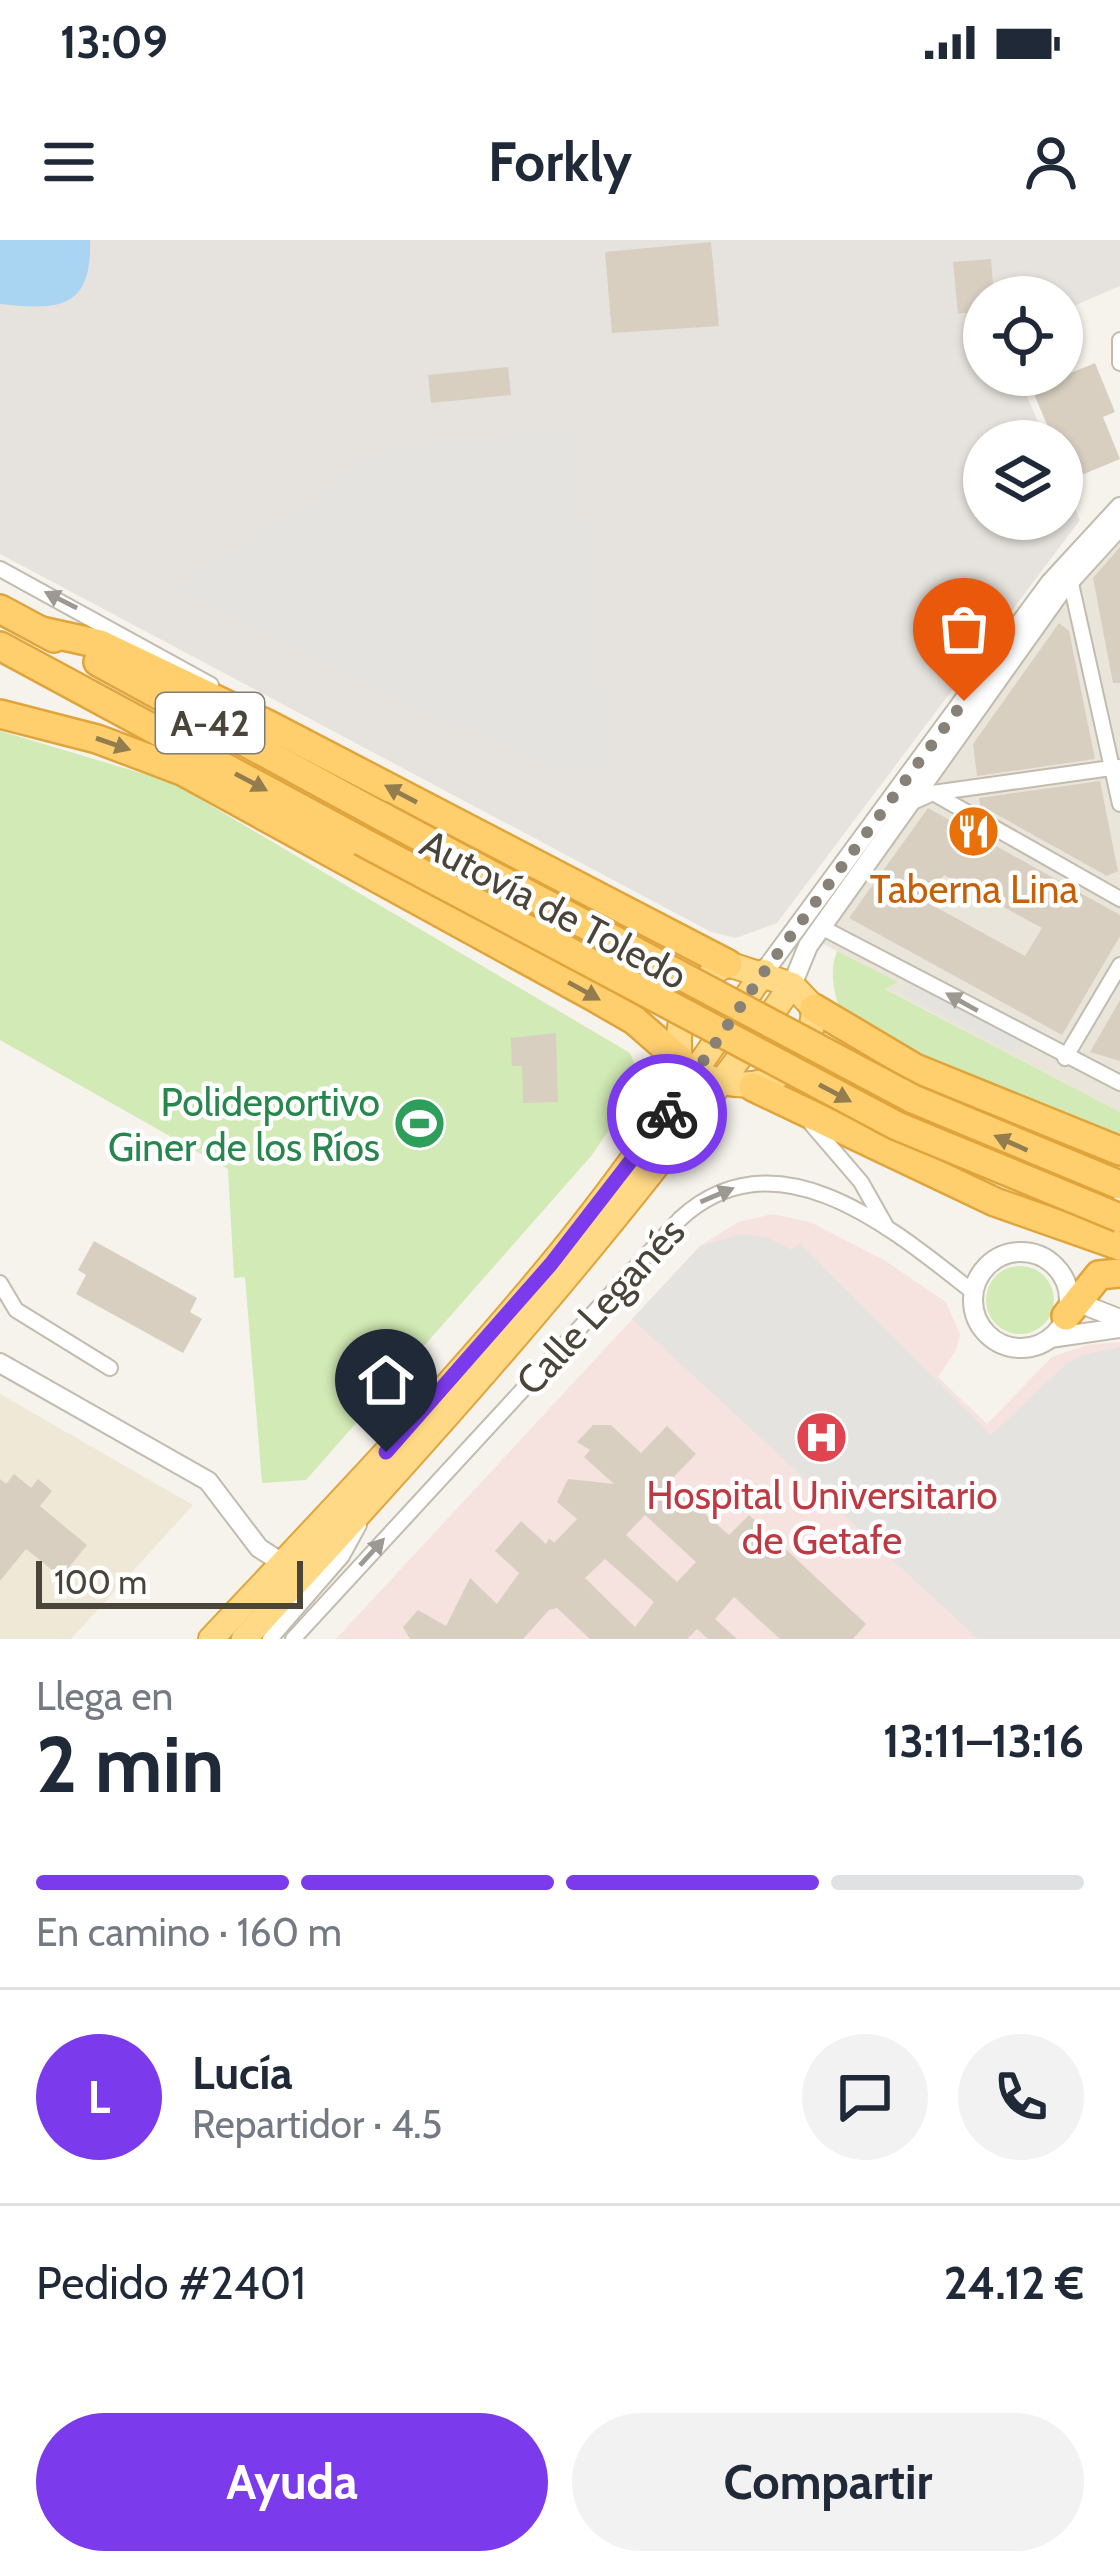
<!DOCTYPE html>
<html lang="es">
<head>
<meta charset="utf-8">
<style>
  :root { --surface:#fff; --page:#f2f2f3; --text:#1f2937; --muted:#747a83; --line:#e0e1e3; --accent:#7c3aed }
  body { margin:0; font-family:Cabin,sans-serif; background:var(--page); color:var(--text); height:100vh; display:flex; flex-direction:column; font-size:45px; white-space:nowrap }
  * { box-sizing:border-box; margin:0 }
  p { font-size:39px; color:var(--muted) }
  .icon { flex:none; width:66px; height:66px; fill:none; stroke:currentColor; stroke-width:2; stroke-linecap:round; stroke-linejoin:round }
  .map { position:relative; height:1399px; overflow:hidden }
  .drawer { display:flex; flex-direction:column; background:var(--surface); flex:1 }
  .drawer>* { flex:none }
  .buttons { position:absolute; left:963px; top:36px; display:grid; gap:24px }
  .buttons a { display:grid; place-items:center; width:120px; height:120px; border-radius:50%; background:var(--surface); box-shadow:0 3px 9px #0004; font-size:60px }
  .scale { position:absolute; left:36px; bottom:30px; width:267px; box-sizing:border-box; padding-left:12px; border:6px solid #4b4439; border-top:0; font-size:33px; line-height:42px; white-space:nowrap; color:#4b4439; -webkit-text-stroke:9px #fff; paint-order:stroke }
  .pin { position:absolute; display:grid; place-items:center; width:102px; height:102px; color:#fff; margin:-123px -51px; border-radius:50% 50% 50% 0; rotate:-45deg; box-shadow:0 0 12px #0007 }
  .pin .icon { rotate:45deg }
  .courier { position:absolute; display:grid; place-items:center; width:120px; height:120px; margin:-60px; border:9px solid #7c3aed; border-radius:50%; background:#fff; color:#222; box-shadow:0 3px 15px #0007 }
  .overview em { font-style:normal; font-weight:700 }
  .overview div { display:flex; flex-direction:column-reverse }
  .overview { display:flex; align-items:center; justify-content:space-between; height:204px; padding:0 36px }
  h1 { font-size:78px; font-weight:700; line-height:90px }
  .bar { display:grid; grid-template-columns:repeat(4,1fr); gap:18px 12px; align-content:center; height:144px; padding:0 36px }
  .bar i { height:15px; border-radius:9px; background:var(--line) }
  .bar .on { background:var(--accent) }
  .bar p { grid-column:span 4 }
  .line { display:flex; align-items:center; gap:30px; padding:0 36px; border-top:3px solid var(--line) }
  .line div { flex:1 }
  .round { display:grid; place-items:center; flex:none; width:126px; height:126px; border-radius:63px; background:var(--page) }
  .action { display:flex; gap:24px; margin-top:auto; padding:24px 36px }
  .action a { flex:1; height:138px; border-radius:72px; background:var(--accent); color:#fff; font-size:48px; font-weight:700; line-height:138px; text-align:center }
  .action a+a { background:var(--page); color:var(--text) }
  .status { display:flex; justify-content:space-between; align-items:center; height:84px; padding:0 60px; background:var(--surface); direction:ltr }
  .status svg { height:33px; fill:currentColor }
  header { display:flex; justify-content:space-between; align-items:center; height:156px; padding:0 36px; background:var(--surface); font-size:54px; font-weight:700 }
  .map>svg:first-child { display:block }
  .residential { fill:#eae5da }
  .industrial { fill:#e6e2dd }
  .education { fill:#efe8d6 }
  .medical { fill:#f6e3e0 }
  .green { fill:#d2eab5 }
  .parking { fill:#e5e3e0 }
  .water { fill:#a9d4f2 }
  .building { fill:#d8cfc1; fill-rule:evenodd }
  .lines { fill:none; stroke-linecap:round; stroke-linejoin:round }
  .minor-casing { stroke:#c2bbae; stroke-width:18 }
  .tertiary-casing { stroke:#c2bbae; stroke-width:22 }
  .trunk-casing { stroke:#e0a43c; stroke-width:28 }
  .motorway-casing { stroke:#e0a43c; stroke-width:32 }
  .minor { stroke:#fff; stroke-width:14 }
  .tertiary { stroke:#fff; stroke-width:18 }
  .trunk { stroke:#ffd985; stroke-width:24 }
  .motorway { stroke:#ffcf6e; stroke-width:27 }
  .motorway-bridge-casing { stroke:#e0a43c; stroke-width:32; stroke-linecap:butt }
  .motorway-bridge { stroke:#ffcf6e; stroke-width:27 }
  .oneway { fill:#9c9892 }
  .oneway2 { fill:#937c4e }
  .done { stroke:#878178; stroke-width:12; stroke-dasharray:0 21.6 }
  .route { stroke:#7c3aed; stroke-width:15 }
  .labels { text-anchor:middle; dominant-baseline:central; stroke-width:9; stroke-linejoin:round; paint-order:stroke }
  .shield { fill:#fff; stroke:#817c74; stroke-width:3 }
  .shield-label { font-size:36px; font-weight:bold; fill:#4b4439 }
  .food-label { font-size:39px; fill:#c56008; stroke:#fff }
  .street-label { font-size:39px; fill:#4b4439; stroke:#fff }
  .leisure-label { font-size:39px; fill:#27864d; stroke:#fff; text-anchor:end }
  .health-label { font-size:39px; fill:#be3a42; stroke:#fff }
</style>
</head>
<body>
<div class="status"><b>13:09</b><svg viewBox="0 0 49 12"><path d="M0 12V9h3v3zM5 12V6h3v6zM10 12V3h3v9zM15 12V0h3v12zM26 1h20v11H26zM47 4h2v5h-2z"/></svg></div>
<header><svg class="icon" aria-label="menu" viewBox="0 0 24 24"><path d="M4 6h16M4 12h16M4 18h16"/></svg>Forkly<svg class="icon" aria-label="person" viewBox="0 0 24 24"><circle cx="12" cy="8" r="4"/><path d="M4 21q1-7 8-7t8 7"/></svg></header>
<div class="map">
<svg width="1120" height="1399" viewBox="0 0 1120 1399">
  <rect width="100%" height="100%" fill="#f6f3ec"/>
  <polygon class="residential" points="1120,292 1120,872 884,748 897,742 812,698"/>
  <polygon class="industrial" points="0,0 1120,0 1120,46 1062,71 1062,57 984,57 984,135 1018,135 1046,201 984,201 984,279 1062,279 1062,239 1080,280 777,683 736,698 711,692 0,314"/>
  <polygon class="education" points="0,1154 193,1265 71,1399 0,1399"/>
  <polygon class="medical" points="773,974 810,982 884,1020 946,1062 960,1094 956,1110 938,1137 987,1184 1052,1117 1087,1105 1120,1102 1120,1399 336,1399 700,1006 738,982"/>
  <g class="green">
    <polygon points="0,491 171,542 630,813 638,831 633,854 592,915 306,1240 262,1243 245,1037 234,1038 228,929 0,800"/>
    <path d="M837,711l61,31 -13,7 235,123v29l-124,-48 -152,-73c-9,-22 -16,-46 -7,-69z"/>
    <circle cx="1020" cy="1060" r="34"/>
  </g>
  <g class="parking">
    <polygon points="576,187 607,524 550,529 169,349 337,244 352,222 389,210"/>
    <polygon points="913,743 914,743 1025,804 1013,813 901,752"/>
    <polygon points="741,994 768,998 792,1010 800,1003 991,1195 1066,1124 1082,1115 1120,1107 1120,1399 978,1399 632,1079 700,1006"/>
  </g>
  <path class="water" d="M0,0h90c2,70 -32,70 -90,64z"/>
  <g class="building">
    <polygon points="711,2 719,86 612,93 605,12"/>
    <polygon points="991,19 994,57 984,57 984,71 958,74 953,22"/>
    <polygon points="1095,123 1115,172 1103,177 1120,219 1072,239 1062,214 1062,193 1052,197 1032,149"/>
    <polygon points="508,127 511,155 431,163 428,135"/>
    <polygon points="1120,307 1120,443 1113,443 1093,338"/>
    <polygon points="1059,383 1069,391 1095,519 977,536 973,504"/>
    <polygon points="1100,541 1118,631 1107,636 980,565 979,558"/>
    <path d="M928,568l192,107v21l-58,99 -213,-117zM944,635l98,53 -17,28 -100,-55z"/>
    <polygon points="1120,760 1120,821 1090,812"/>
    <polygon points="556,793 558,862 523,863 522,826 512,826 511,798"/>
    <polygon points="94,1001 197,1058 190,1072 202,1079 183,1113 76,1054 86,1035 78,1030"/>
    <path d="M593,1185h18l30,28 26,-27 29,28 -27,28 60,53 20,-20 117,109 -13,15h-73l-46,-42 -19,22 22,20h-29l-11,-10 -10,10h-97l-33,-31 -8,2 -26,29h-113l-7,-12 15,-17 28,16 24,-48 27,26 22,-31 -24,-22 26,-30 25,23 3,-6 5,5 23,-24 -20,-17 11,-23 46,5 -30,-27 6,-7 -13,-8zM645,1275l51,47 -19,20 -51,-47zM605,1319l49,43 -19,25 -50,-49z"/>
    <polygon points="14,1234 31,1248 38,1239 52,1251 40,1266 87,1305 61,1337 26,1309 0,1341 0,1239 6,1244"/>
  </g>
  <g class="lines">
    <defs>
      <g id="minor">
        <polyline points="1120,100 1120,123"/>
        <polyline points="0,329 211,445"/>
        <polyline points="1070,339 1120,564"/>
        <polyline points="933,553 1118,527"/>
        <polyline points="915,561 933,553 1120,659"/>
        <polyline points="821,687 1120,843"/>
        <polyline points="1065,818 1120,725"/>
        <polyline points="812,885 861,942 887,988"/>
        <polyline points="0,1043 16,1070 110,1128"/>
        <polyline points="270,1399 342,1316 359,1285"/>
        <path d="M293,1399l387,-420c97,-89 213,10 293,73"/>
      </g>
      <g id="tertiary">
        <polyline points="764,732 1050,343 1120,267"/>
        <polyline points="792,745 808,706 1060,352 1120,286"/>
        <circle cx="1021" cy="1060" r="48"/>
        <polyline points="1069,1059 1120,1079"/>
        <polyline points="1050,1098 1120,1088"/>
        <polyline points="0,1123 208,1241 259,1308 290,1328"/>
      </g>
      <g id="trunk">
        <path d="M728,724l64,21 22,23c-3,78 -78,98 -134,52 -5,-43 7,-76 48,-96z"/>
        <path d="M211,1399c115,-122 231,-243 338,-372 78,-94 145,-195 215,-295"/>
        <path d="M244,1399c194,-209 383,-420 548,-654"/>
      </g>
      <g id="motorway">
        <polyline points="0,369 54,398"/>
        <polyline points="41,391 100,404 269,485 728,724"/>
        <polyline points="0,406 361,601"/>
        <polyline points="98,422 379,575"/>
        <polyline points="0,474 97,499 182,531 592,756 634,780 680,820"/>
        <polyline points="814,768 915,828 1120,911"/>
        <polyline points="753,847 995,962 1120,1006"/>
        <polyline points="1066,1076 1099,1035 1120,1033"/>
      </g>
    </defs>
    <use href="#minor" class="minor-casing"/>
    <use href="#tertiary" class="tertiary-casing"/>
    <use href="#trunk" class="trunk-casing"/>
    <use href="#motorway" class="motorway-casing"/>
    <use href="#minor" class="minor"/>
    <use href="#tertiary" class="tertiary"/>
    <use href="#trunk" class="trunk"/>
    <use href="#motorway" class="motorway"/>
    <defs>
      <g id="motorway-bridge">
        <polyline points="379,575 913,859 1120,945"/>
        <polyline points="361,601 897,886 1120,978"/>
      </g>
    </defs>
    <use href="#motorway-bridge" class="motorway-bridge-casing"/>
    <use href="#motorway-bridge" class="motorway-bridge"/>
  </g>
  <defs><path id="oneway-solid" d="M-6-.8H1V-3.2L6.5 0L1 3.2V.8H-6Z" transform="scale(3)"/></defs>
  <g class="oneway">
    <use href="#oneway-solid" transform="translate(61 360) rotate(-153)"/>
    <use href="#oneway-solid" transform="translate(962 762) rotate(-151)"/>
    <use href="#oneway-solid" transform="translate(717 955) rotate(-23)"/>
    <use href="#oneway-solid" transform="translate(372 1312) rotate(-48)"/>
  </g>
  <g class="oneway2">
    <use href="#oneway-solid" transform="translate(113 504) rotate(19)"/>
    <use href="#oneway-solid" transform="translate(251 542) rotate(28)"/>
    <use href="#oneway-solid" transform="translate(401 554) rotate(-152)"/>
    <use href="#oneway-solid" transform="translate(584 751) rotate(29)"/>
    <use href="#oneway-solid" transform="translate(835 853) rotate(28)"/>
    <use href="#oneway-solid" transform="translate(1011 903) rotate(-156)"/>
  </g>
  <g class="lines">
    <polyline class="done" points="667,874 764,732 964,461"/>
    <polyline class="route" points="386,1212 551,1024 667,874"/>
  </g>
  <defs>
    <symbol id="restaurant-disc" viewBox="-11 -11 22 22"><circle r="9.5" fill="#e8710a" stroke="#fff"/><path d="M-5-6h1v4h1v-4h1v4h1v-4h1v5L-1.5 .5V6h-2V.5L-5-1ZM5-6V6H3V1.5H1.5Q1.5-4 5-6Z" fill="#fff"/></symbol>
    <symbol id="stadium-disc" viewBox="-11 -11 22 22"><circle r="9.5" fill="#2e9e5b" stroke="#fff"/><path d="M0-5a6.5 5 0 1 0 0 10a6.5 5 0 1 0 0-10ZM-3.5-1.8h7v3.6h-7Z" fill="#fff"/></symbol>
    <symbol id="hospital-disc" viewBox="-11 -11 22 22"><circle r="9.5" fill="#e0444e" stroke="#fff"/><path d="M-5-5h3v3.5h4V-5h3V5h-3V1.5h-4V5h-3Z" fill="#fff"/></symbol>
  </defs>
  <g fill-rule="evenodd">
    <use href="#restaurant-disc" x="944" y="562" width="59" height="59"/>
    <use href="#stadium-disc" x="390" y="854" width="59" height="59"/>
    <use href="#hospital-disc" x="792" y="1168" width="59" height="59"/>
  </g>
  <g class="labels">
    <rect class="shield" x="156" y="453" width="108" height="60" rx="9"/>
    <g class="shield-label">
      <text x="210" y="483">A-42</text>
    </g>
    <g class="food-label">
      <text x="974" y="649">Taberna Lina</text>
    </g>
    <g class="street-label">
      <text transform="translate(554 669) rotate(28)">Autovía de Toledo</text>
      <text transform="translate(600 1066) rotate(-47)">Calle Leganés</text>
    </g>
    <g class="leisure-label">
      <text x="380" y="862">Polideportivo<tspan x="380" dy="45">Giner de los Ríos</tspan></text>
    </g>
    <g class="health-label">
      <text x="822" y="1255">Hospital Universitario<tspan x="822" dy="45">de Getafe</tspan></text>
    </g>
  </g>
</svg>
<div class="buttons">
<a><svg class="icon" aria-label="locate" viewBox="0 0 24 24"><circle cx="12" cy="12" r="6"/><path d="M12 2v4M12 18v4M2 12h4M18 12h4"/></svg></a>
<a><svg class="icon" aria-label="layers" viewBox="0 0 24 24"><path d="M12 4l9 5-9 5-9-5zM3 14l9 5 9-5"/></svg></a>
</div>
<div class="scale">100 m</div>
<div class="pin" style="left:964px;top:461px;background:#ea580c"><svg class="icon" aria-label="bag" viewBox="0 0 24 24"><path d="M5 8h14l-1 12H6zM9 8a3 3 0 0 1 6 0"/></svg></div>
<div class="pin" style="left:386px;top:1212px;background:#1f2937"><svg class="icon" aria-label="home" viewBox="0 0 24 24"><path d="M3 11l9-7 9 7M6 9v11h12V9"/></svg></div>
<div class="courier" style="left:667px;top:874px"><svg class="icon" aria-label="bike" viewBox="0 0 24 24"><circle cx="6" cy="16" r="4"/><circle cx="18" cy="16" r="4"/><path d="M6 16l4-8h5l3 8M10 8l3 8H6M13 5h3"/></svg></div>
</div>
<section class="drawer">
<div class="overview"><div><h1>2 min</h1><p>Llega en</p></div><em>13:11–13:16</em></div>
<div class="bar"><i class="on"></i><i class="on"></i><i class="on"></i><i></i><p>En camino · 160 m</p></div>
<div class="line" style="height:216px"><b class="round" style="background:var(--accent);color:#fff">L</b><div><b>Lucía</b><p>Repartidor · 4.5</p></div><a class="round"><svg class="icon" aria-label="chat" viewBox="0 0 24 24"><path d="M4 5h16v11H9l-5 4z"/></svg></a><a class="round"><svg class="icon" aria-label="phone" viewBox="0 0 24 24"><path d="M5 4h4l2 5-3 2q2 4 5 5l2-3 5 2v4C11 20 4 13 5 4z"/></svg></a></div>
<div class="line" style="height:156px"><div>Pedido #2401</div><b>24.12 €</b></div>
<div class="action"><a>Ayuda</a><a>Compartir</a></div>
</section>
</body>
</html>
